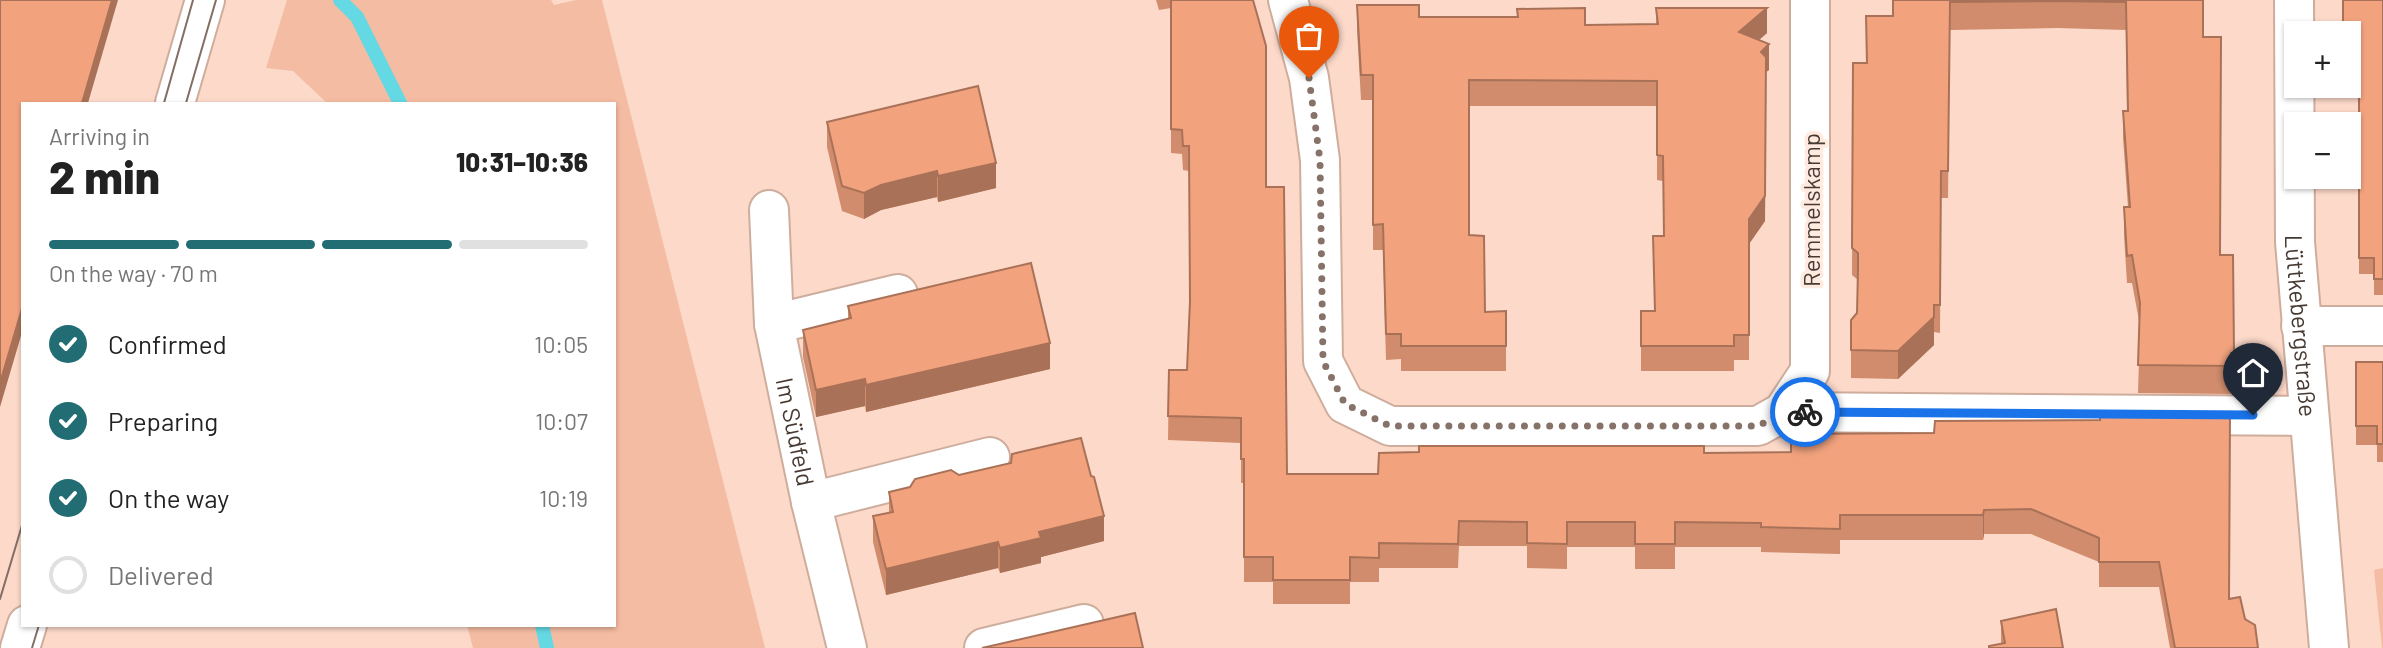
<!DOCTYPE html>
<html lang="en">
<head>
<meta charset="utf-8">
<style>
  :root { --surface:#fff; --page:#f6f6f6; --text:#222; --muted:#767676; --line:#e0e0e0; --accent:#226d74 }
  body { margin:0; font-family:Barlow,sans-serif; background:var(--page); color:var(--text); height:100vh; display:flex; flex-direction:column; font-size:26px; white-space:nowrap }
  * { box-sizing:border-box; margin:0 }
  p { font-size:23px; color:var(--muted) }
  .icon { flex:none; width:38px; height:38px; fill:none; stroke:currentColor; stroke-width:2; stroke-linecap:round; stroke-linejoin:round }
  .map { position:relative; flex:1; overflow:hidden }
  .sheet { position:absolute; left:21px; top:102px; width:595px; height:525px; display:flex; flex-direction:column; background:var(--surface); border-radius:0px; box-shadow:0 2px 5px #0004 }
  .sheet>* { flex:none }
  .tools { position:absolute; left:2284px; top:21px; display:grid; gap:14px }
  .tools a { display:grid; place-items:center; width:77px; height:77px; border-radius:0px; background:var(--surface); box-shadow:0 2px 5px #0004; font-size:35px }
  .pin { position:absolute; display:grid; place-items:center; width:60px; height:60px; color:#fff; margin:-72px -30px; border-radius:50% 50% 50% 0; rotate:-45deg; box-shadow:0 0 7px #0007 }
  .pin .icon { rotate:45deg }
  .courier { position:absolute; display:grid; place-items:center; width:70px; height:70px; margin:-35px; border:5px solid #1a73e8; border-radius:50%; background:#fff; color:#222; box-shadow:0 2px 9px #0007 }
  .overview em { font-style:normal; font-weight:800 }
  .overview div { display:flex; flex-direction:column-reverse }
  .overview { display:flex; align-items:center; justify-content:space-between; height:119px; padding:0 28px }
  h1 { font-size:46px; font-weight:800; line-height:52px }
  .bar { display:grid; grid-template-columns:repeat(4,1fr); gap:10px 7px; align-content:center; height:84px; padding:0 28px }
  .bar i { height:9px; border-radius:5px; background:var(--line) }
  .bar .active { background:var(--accent) }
  .bar p { grid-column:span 4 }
  ol { padding:0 28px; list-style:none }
  li { display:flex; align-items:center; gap:21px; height:77px }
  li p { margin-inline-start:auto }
  li .icon { padding:7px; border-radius:50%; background:var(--accent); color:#fff; stroke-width:4 }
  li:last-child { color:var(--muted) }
  li i { width:38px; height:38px; border:4px solid var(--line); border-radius:50% }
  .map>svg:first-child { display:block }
  .green { fill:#f4bca2 }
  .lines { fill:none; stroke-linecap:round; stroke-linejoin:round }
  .stream { stroke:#64d9e4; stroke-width:14 }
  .street-casing { stroke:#cead9d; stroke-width:42 }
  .secondary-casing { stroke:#cead9d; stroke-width:42 }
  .street { stroke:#fff; stroke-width:38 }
  .secondary { stroke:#fff; stroke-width:38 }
  .tram { stroke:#826e64; stroke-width:2 }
  .wall { fill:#d08c6c }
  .shaded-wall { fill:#a97258 }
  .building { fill:#f2a37e; stroke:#a97258; stroke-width:2 }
  .done { stroke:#867268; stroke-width:7; stroke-dasharray:0 12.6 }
  .route { stroke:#1a73e8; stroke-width:9 }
  .labels { text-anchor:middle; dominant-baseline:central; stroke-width:7; stroke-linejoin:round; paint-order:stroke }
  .street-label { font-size:24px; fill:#473a33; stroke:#ffeae0 }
</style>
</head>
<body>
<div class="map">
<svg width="2383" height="648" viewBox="0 0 2383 648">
  <rect width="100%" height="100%" fill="#fcd9c9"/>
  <g class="green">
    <polygon points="287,0 551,0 554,5 576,0 602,0 765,648 473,648 467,625 614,625 614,103 327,103 293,71 266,68"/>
    <polygon points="2383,568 2383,648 2382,648 2374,570"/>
  </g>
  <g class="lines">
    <g class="stream">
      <polyline points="340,0 357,17 400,103"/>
      <polyline points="542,625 547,648"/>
    </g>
    <defs>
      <g id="street">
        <polyline points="1288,0 1309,78 1320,160 1323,361 1345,404 1390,426 1758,426 1783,412 1810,371 1810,0"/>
        <path id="s1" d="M2294,0l1,242 34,406"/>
        <path id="s2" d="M769,210l5,114 37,178 36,146"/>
        <polyline points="774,324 898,294"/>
        <polyline points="2301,326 2383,326"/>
        <polyline points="1783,412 2309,416"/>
        <polyline points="811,502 990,457"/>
        <polyline points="984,648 1084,624"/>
      </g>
      <g id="secondary">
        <polyline points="175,103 205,0"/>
        <polyline points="20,648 27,625"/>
      </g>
    </defs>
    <use href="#street" class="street-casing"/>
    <use href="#secondary" class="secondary-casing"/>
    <use href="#street" class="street"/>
    <use href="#secondary" class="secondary"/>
    <g class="tram">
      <polyline points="164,103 193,0"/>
      <polyline points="186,103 216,0"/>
      <polyline points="0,599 23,522"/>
      <polyline points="32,648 39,625"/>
    </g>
  </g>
  <g class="wall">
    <polygon points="1156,0 1253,0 1287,474 1378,474 1704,453 1791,452 1934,433 2229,599 2245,619 2258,648 2170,648 2159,587 2099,587 2099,562 2031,534 1984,534 1983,540 1840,540 1840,554 1761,552 1761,547 1675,547 1675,569 1635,569 1635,547 1567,547 1567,569 1527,568 1527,546 1459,546 1458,568 1379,568 1379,582 1350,582 1350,604 1273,604 1273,582 1244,582 1244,483 1241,483 1241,443 1168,440 1169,370 1187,370 1190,306 1189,171 1183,170 1182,154 1171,153 1171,8 1159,10"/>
    <polygon points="1893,0 2204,0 2203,37 2220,255 2233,255 2234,380 2231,380 2231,394 2138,393 2140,326 2132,283 2127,283 2124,235 2124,207 2128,207 2123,138 2123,111 2127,111 2126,30 2057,28 1950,30 1948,198 1941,198 1940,333 1934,332 1934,345 1898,379 1851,378 1851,320 1857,313 1858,280 1852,275 1853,63 1866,63 1893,16"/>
    <polygon points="2343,0 2383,0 2383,295 2374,295 2374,274 2359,274 2359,41 2348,41 2348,33 2343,33"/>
    <polygon points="1357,5 1419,17 1585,25 1656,24 1656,8 1767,33 1759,40 1769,70 1766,72 1765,221 1749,244 1749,360 1734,360 1734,371 1641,371 1641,311 1654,311 1664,236 1663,181 1657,180 1657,106 1469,106 1469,235 1485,312 1506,311 1506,371 1401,371 1401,359 1386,360 1383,250 1373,250 1373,100 1361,100 1357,30"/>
    <polygon points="827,122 996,188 938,202 937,197 881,210 864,219 842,211 827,147"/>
    <polygon points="848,306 1050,369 866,412 865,406 816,417 803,357 803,330 848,319"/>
    <polygon points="2356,362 2383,362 2383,462 2377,462 2377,445 2356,445"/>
    <polygon points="959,475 1104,541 1041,557 1041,563 1000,573 998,568 886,595 873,542 873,516 889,513 889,492"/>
    <polygon points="2001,621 2063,648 2001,643"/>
  </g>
  <g class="shaded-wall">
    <polygon points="112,0 118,0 88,103 82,103"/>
    <polygon points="1767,8 1767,33 1739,57 1739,32"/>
    <polygon points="1769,44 1769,70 1766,72 1765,221 1749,244 1749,360 1749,219 1761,52"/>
    <polygon points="996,163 996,188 938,202 938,176"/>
    <polygon points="937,171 937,197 881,210 864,219 864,193 881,185"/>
    <polygon points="23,305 23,329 0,407 0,383"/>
    <polygon points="1934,305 1934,345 1898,379 1898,351"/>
    <polygon points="1050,343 1050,369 866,412 866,385"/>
    <polygon points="865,379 865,406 816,417 816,390"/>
    <polygon points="1984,510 1984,534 1983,540 1983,515"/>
    <polygon points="1104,516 1104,541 1041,557 1041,563 1000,573 1000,548 1039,532"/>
    <polygon points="998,542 998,568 886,595 886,569"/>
  </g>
  <g class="building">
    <polygon points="0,0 112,0 82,103 23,103 23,305 0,383"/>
    <polygon points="1171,0 1253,0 1266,46 1266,187 1284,187 1287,474 1378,474 1379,453 1419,452 1419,446 1704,446 1704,453 1791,452 1791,434 1934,433 1935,421 2100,420 2100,412 2230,413 2229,599 2240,597 2245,619 2255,625 2258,648 2175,648 2159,562 2099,562 2099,538 2031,509 1984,510 1983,515 1840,515 1840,529 1761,527 1761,523 1675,522 1675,544 1635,544 1635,522 1567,522 1567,544 1527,543 1527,522 1459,521 1458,544 1379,543 1379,558 1350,557 1350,580 1273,580 1273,557 1244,557 1244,459 1241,459 1241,418 1168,416 1169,370 1187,370 1190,301 1189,146 1183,146 1182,130 1171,129"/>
    <polygon points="1893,0 2203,0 2203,37 2221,37 2220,255 2233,255 2234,353 2231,353 2231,366 2138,365 2140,303 2132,255 2127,256 2124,207 2130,207 2123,111 2128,111 2126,2 2057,1 1950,2 1948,171 1941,171 1940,305 1934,305 1934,317 1898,351 1851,350 1851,320 1857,313 1858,269 1858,253 1852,248 1853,63 1867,63 1866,16 1893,16"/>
    <polygon points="2343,0 2383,0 2383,279 2374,279 2374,258 2359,258 2359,25 2343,26"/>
    <polygon points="1357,5 1419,5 1419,17 1518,17 1517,9 1585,8 1585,25 1658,24 1656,8 1767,8 1739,32 1769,44 1761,52 1766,57 1765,196 1749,219 1749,335 1734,335 1734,346 1641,346 1641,311 1655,311 1653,236 1664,236 1663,156 1657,155 1657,81 1469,80 1469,235 1484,236 1485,312 1506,311 1506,346 1401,346 1401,334 1386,334 1383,224 1373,225 1373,75 1361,75"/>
    <polygon points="978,86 996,163 938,176 937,171 881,185 864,193 842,186 827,122"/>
    <polygon points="1031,263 1050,343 866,385 865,379 816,390 803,330 851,318 848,306"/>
    <polygon points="2356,362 2383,362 2383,444 2377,444 2377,426 2356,426"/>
    <polygon points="1081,438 1091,476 1094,477 1104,516 1039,532 1041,538 1000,548 998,542 886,569 873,516 893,512 889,492 910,487 915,479 951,470 959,475 1011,463 1012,454"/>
    <polygon points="2056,609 2063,648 1989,648 1989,646 2005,643 2001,621"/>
    <polygon points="1135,613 1143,648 982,648"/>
  </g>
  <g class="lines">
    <polyline class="done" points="1309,78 1320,160 1323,361 1345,404 1390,426 1758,426 1783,412 1805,412"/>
    <polyline class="route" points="1805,412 2253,415"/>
  </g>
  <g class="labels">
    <g class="street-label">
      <text transform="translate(1810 210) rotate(-90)">Remmelskamp</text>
      <text stroke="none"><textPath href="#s1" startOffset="326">Lüttkebergstraße</textPath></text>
      <text stroke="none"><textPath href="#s2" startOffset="224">Im Südfeld</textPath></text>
    </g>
  </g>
</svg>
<div class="tools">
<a>+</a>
<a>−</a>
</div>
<div class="pin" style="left:1309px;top:78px;background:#ea580c"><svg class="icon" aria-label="bag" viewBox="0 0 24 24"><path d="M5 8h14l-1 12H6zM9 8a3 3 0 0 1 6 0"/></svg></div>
<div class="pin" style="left:2253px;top:415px;background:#1f2937"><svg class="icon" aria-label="home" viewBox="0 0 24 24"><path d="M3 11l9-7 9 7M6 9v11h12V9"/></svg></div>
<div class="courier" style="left:1805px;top:412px"><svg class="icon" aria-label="bike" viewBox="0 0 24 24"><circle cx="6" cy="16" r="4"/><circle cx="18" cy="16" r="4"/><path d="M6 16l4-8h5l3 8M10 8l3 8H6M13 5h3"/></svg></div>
<section class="sheet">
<div class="overview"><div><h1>2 min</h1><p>Arriving in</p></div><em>10:31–10:36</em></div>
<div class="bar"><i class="active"></i><i class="active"></i><i class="active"></i><i></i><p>On the way · 70 m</p></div>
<ol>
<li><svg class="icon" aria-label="check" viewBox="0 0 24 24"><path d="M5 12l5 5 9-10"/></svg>Confirmed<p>10:05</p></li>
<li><svg class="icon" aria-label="check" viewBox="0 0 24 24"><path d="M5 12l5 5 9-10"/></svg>Preparing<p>10:07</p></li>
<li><svg class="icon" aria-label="check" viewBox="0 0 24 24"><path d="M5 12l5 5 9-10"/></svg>On the way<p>10:19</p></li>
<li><i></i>Delivered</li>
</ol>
</section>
</div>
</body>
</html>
